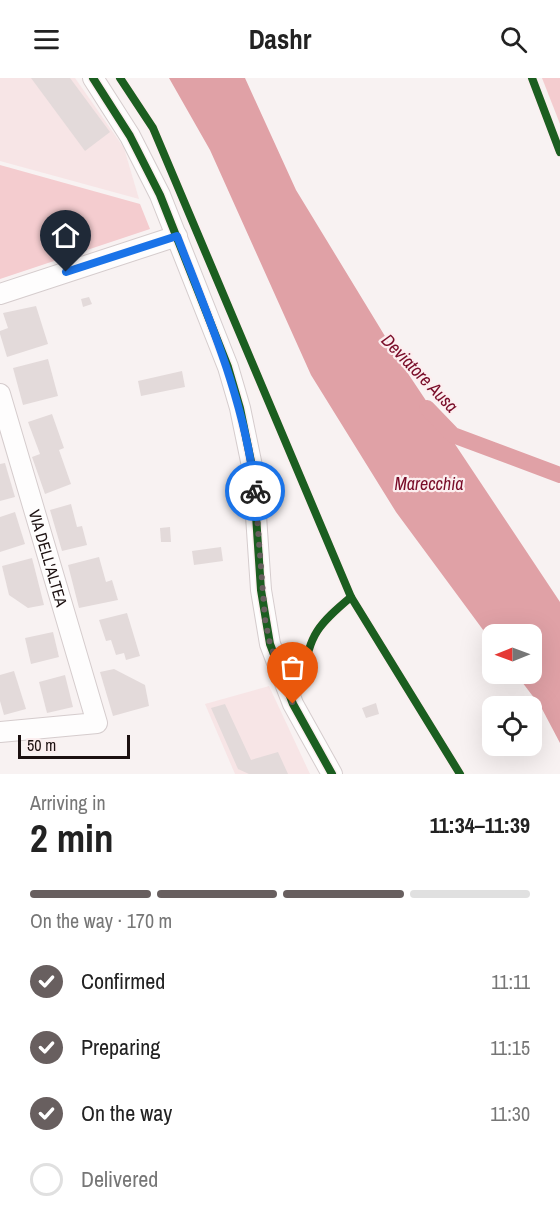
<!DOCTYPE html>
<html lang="en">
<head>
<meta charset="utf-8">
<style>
  :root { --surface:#fff; --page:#f6f6f6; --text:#222; --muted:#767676; --line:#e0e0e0; --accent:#685f5f }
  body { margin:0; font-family:"Archivo Narrow",sans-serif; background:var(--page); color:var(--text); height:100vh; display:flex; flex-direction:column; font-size:22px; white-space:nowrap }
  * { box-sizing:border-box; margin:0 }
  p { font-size:20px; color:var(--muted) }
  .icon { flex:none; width:33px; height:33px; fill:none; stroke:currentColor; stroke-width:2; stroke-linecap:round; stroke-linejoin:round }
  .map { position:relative; height:696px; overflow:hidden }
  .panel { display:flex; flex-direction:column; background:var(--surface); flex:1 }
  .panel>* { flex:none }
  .needle { width:39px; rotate:269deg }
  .fabs { position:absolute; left:482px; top:546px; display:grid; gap:12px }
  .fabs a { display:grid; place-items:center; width:60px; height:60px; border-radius:12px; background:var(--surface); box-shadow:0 6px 24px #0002; font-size:30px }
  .scale { position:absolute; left:18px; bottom:15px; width:112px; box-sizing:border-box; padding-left:6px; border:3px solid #1b1010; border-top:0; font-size:16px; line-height:21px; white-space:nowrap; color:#1b1010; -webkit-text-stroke:4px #fceeef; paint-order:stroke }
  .pin { position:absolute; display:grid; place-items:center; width:51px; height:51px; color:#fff; margin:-62px -26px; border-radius:50% 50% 50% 0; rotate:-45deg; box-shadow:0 0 6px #0007 }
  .pin .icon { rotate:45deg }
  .courier { position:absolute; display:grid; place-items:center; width:60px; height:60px; margin:-30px; border:4px solid #1a73e8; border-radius:50%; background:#fff; color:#222; box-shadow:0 2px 8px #0007 }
  .summary em { font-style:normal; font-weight:800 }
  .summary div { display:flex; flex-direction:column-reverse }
  .summary { display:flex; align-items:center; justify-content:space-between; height:102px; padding:0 30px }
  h1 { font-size:39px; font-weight:800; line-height:45px }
  .bar { display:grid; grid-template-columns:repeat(4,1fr); gap:9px 6px; align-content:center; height:72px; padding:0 30px }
  .bar i { height:8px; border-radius:4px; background:var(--line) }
  .bar .selected { background:var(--accent) }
  .bar p { grid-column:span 4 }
  ol { padding:0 30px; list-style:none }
  li { display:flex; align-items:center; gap:18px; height:66px }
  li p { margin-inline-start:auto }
  li .icon { padding:6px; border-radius:50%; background:var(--accent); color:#fff; stroke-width:4 }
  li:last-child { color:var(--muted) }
  li i { width:33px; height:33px; border:3px solid var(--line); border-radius:50% }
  header { display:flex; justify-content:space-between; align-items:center; height:78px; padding:0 30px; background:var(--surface); font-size:27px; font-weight:800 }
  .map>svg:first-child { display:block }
  .built { fill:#f7e5e6 }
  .green { fill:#f4cccf }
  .water { fill:#e0a1a6 }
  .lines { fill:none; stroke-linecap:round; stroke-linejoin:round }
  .canal { stroke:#e0a1a6; stroke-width:16 }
  .building { fill:#e3dada }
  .minor-casing { stroke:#d5cccd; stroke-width:22 }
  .minor { stroke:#fefdfd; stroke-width:20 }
  .cycleway-casing { stroke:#fceeef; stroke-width:11 }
  .cycleway { stroke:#1b5e20; stroke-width:8 }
  .done { stroke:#685f5f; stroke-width:6; stroke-dasharray:0 10.8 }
  .route { stroke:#1a73e8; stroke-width:8 }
  .labels { text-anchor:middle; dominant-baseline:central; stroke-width:4.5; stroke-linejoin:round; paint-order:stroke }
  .street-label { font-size:16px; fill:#1b1010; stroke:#fceeef }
  .water-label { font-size:18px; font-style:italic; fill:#790c28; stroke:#fceeef }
</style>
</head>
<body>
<header><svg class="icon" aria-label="menu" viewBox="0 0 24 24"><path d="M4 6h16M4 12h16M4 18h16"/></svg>Dashr<svg class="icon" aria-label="search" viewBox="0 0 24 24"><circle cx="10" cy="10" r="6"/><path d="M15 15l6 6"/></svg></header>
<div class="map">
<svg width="560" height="696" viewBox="0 0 560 696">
  <rect width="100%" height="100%" fill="#f8f2f2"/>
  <g class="built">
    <polygon points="0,0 75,0 124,70 139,121 0,83"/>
    <polygon points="269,608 310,696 235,696 205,626"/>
  </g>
  <g class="green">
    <polygon points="542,0 560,0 560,46"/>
    <polygon points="0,87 140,126 150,151 0,201"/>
  </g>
  <polygon class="water" points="169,0 245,0 296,112 405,291 560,524 560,665 541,629 516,596 531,596 531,556 492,556 492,564 396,434 311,297 210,72"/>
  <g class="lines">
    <polyline class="canal" points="427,330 453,357 560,397"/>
  </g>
  <g class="building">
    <polygon points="31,0 70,0 110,54 85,73"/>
    <polygon points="89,219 92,226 83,229 81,221"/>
    <polygon points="36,228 48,266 7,279 0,256 0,253 8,250 3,235"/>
    <polygon points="48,281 58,318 23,327 13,290"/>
    <polygon points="182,293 185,309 141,318 138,303"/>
    <polygon points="52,336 64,370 59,372 71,406 45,416 32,379 40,376 28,344"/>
    <polygon points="5,385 15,419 0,423 0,386"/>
    <polygon points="71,426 77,449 82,448 87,467 62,473 50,432"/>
    <polygon points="15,434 25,466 0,474 0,439"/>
    <polygon points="170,449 171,464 161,464 160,450"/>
    <polygon points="221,469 223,483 194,487 192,473"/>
    <polygon points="99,479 106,504 112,502 118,522 79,530 68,487"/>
    <polygon points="32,480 44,527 28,530 9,517 2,488"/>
    <polygon points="127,535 140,578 126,582 124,575 116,577 111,562 106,563 99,542"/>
    <polygon points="53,554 59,579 31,586 25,560"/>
    <polygon points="114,591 145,607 149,628 113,638 100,594"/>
    <polygon points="14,593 26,631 4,637 0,623 0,597"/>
    <polygon points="65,597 73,629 47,635 39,604"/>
    <polygon points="376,625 379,636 366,640 362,630"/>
    <polygon points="225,626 251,682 278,674 288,696 249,696 238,691 211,630"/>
  </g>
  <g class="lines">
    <defs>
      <g id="minor">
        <polyline points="93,0 130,58 160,117 228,289 240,330 253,393 261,512 270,566 293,626 332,696"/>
        <polyline points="0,216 177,158"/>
        <path id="s1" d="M0,316l97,329 -97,9"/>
      </g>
    </defs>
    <use href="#minor" class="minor-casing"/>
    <use href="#minor" class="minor"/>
    <defs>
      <g id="cycleway">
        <polyline points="93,0 130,58 160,117 228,289 240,330 253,393 261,512 270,566 293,626 332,696"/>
        <polyline points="120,0 153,50 351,519 460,696"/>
        <polyline points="532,0 560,74"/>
        <path d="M286,609l18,-11c4,-41 16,-53 47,-79"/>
      </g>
    </defs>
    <use href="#cycleway" class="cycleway-casing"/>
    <use href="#cycleway" class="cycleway"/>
  </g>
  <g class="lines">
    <polyline class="done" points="255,413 265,541 270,566 293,626"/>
    <path class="route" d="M66,194l111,-36c32,83 68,165 78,255"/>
  </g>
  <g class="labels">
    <g class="street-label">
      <text stroke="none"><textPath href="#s1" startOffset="171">VIA DELL'ALTEA</textPath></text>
    </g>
    <g class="water-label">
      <text transform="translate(420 295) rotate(46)">Deviatore Ausa</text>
      <text x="429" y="405">Marecchia</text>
    </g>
  </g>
</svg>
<div class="fabs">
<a><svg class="needle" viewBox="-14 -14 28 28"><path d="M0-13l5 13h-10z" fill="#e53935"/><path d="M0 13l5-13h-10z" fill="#767676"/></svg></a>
<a><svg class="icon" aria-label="locate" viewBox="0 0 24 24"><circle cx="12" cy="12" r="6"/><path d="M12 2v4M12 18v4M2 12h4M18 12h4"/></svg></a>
</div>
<div class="scale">50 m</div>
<div class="pin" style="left:293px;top:626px;background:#ea580c"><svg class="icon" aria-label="bag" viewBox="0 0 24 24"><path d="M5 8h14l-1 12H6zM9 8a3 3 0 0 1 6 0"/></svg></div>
<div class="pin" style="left:66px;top:194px;background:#1f2937"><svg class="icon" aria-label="home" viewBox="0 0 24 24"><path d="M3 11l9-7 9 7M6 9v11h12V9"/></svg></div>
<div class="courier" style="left:255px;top:413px"><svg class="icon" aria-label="bike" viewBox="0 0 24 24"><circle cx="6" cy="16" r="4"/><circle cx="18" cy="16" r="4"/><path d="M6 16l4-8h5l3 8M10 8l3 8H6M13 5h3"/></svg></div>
</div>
<section class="panel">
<div class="summary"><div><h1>2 min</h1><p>Arriving in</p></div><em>11:34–11:39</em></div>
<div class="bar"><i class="selected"></i><i class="selected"></i><i class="selected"></i><i></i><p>On the way · 170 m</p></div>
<ol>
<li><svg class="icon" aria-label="check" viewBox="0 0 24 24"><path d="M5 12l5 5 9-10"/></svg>Confirmed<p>11:11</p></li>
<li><svg class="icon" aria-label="check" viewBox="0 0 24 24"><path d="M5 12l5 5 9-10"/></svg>Preparing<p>11:15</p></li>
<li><svg class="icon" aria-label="check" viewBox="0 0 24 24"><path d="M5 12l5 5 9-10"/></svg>On the way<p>11:30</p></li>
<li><i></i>Delivered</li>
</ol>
</section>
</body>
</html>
